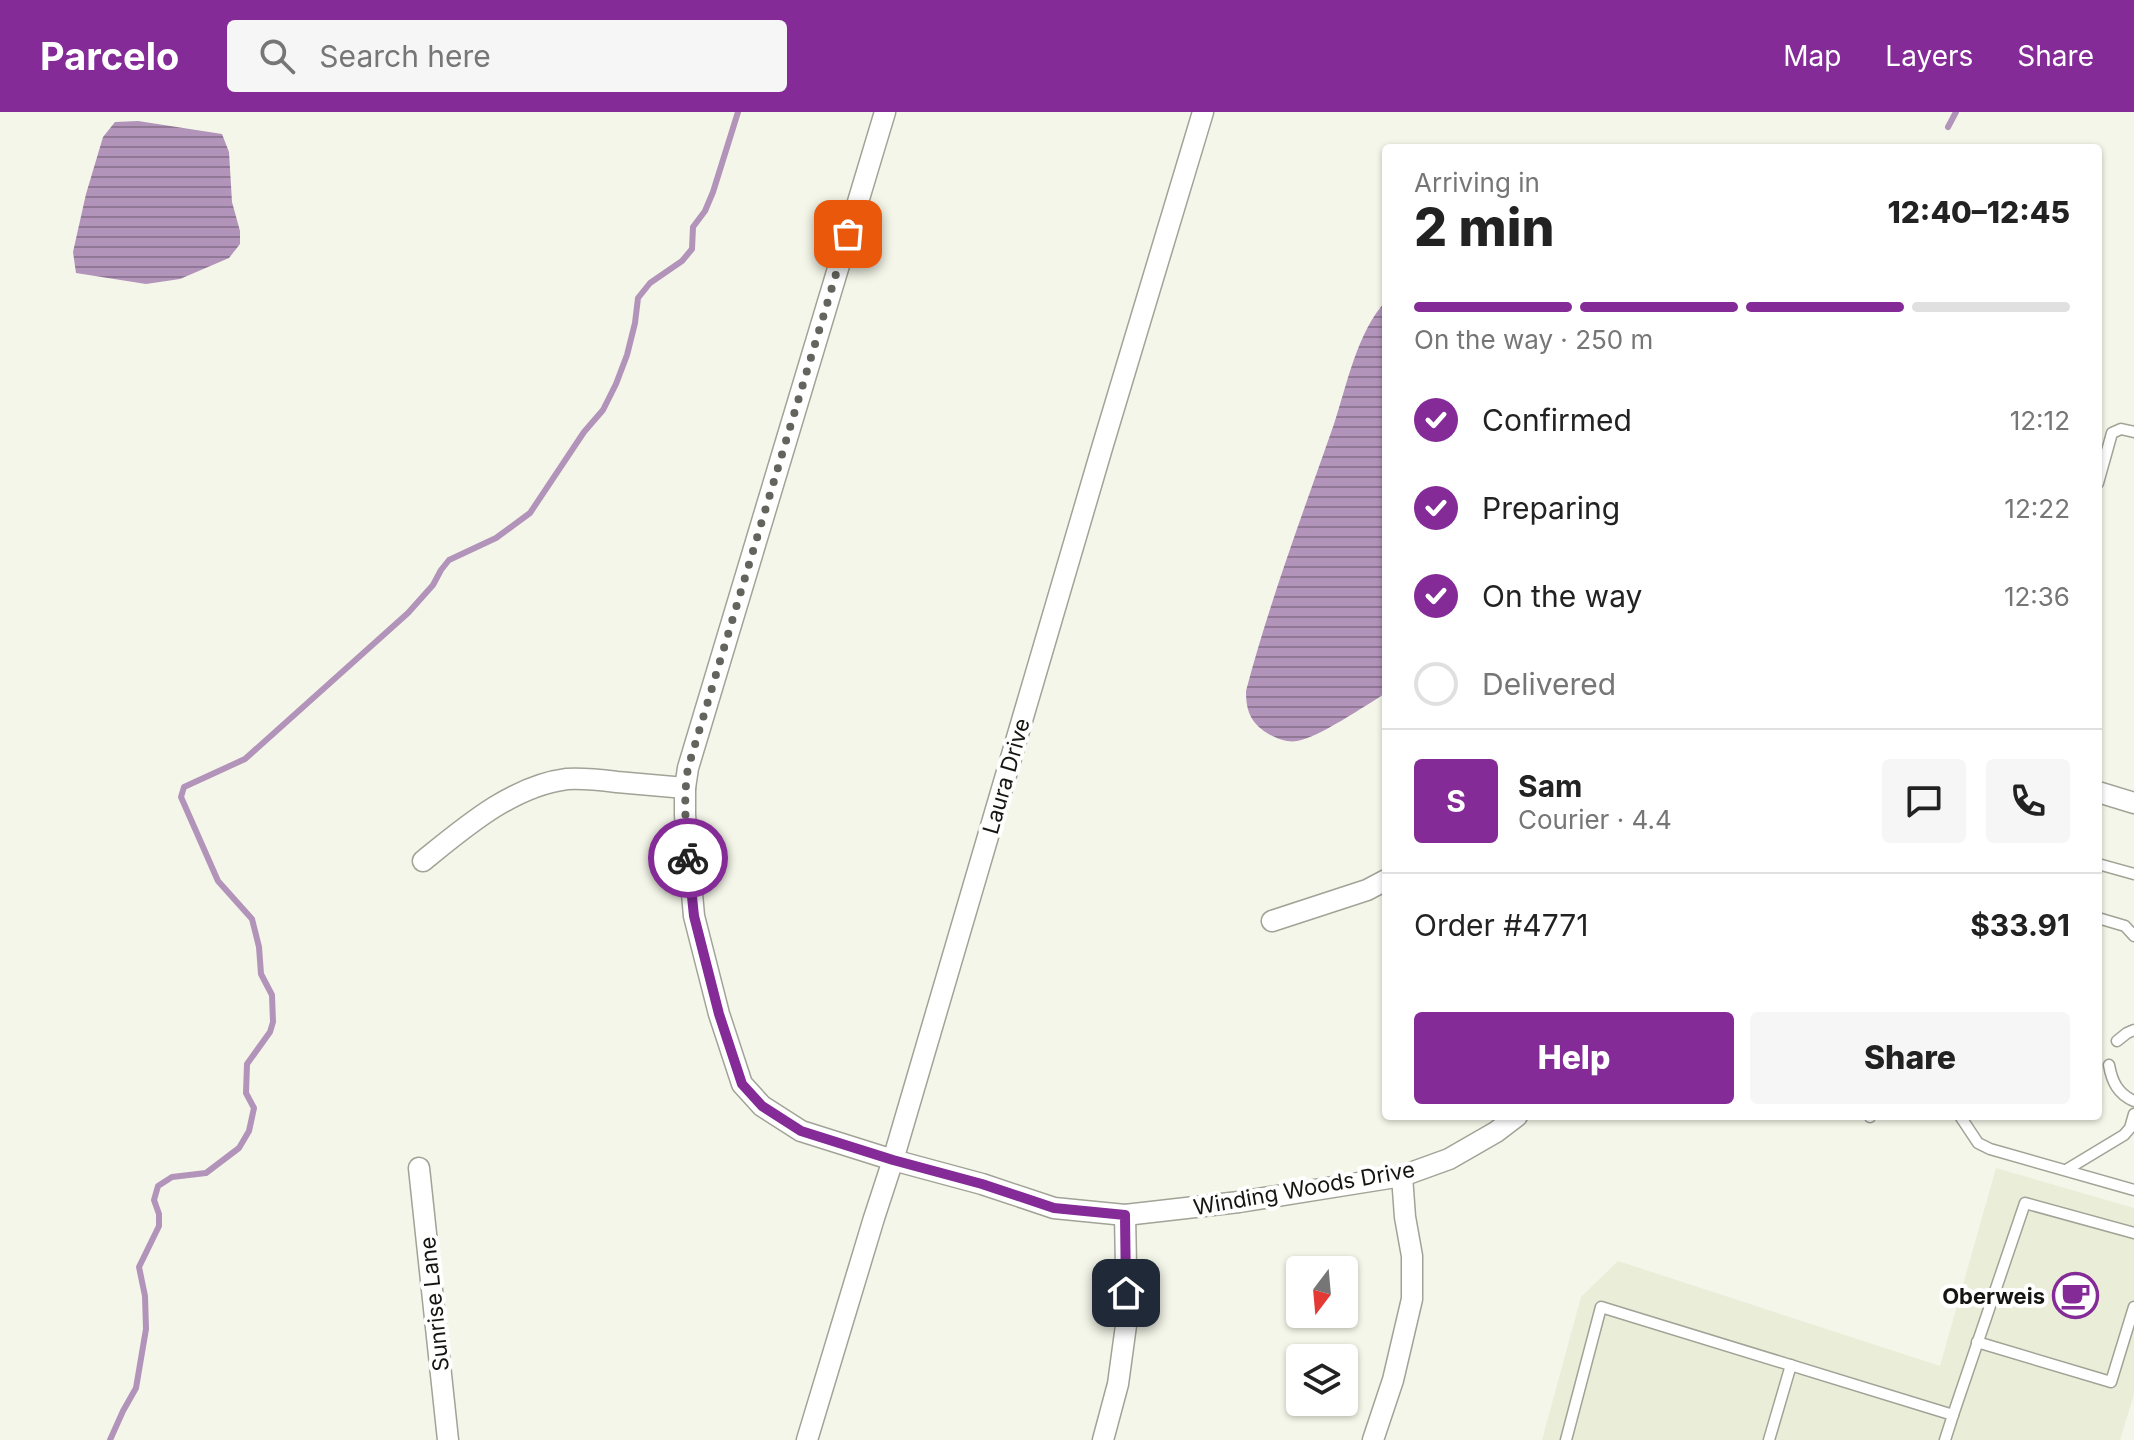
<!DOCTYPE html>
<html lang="en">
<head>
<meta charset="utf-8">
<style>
  :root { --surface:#fff; --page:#f6f6f6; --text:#222; --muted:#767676; --line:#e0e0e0; --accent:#842b98 }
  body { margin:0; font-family:Inter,sans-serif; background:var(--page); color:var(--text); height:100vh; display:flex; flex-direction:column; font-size:30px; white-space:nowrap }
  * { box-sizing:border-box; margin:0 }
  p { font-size:26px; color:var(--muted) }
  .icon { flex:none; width:44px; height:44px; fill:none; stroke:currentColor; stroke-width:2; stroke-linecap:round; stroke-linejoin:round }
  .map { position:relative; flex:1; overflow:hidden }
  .panel { position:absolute; left:1382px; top:32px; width:720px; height:976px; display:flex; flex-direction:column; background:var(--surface); border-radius:8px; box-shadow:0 2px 6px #0004 }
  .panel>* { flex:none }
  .needle { width:52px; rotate:196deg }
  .buttons { position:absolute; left:1286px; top:1144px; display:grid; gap:16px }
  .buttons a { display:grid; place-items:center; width:72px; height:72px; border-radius:8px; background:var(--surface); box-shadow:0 2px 6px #0004; font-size:40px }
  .pin { position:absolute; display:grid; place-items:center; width:68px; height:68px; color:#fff; margin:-34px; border-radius:16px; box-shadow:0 4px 12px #0006 }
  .courier { position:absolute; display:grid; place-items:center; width:80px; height:80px; margin:-40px; border:6px solid #842b98; border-radius:50%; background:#fff; color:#222; box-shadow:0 2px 10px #0007 }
  .headline em { font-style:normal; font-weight:800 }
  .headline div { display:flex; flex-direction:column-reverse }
  .headline { display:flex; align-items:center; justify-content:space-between; height:136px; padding:0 32px }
  h1 { font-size:52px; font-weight:800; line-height:60px }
  .bar { display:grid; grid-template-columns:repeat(4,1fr); gap:12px 8px; align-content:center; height:96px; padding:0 32px }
  .bar i { height:10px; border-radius:6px; background:var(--line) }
  .bar .on { background:var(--accent) }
  .bar p { grid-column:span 4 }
  .line { display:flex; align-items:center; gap:20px; padding:0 32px; border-top:2px solid var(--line) }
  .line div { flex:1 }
  .round { display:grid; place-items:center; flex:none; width:84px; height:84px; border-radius:8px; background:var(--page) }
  ol { padding:0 32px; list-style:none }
  li { display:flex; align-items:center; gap:24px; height:88px }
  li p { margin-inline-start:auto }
  li .icon { padding:8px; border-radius:50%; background:var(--accent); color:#fff; stroke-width:4 }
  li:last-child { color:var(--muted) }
  li i { width:44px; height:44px; border:4px solid var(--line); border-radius:50% }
  .primary-button { display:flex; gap:16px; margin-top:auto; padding:16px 32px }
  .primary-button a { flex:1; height:92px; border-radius:8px; background:var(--accent); color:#fff; font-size:32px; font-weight:800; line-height:92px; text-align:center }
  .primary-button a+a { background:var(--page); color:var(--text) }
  header { display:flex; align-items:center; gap:48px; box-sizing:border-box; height:112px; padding:0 40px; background:var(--accent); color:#fff }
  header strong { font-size:38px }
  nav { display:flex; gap:44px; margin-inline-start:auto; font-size:28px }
  .search { width:560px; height:72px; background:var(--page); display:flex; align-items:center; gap:20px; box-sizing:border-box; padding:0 28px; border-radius:8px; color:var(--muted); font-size:30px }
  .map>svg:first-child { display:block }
  .built { fill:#eaedd8 }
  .water { fill:url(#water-rules) }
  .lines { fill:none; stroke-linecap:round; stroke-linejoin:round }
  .stream { stroke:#b293ba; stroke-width:6 }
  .lane-casing { stroke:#a1a396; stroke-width:13 }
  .street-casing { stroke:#a1a396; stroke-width:23 }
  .lane { stroke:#fff; stroke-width:10 }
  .street { stroke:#fff; stroke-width:20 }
  .done { stroke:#63645d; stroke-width:8; stroke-dasharray:0 14.4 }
  .route { stroke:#842b98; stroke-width:10 }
  .labels { text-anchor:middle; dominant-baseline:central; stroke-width:8; stroke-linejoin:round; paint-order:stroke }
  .street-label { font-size:22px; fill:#151611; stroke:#fff }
  .poi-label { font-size:22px; font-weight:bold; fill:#151611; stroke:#fff; text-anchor:end }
</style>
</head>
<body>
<header>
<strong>Parcelo</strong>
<div class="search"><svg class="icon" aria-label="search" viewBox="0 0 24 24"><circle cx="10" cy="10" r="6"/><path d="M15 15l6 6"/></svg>Search here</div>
<nav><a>Map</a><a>Layers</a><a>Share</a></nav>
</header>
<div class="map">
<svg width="2134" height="1328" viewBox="0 0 2134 1328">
  <defs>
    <pattern id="water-rules" width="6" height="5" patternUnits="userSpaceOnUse" patternTransform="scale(2)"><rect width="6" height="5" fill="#b293ba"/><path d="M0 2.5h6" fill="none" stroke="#907796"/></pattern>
  </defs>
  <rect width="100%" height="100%" fill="#f4f6e9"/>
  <polygon class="built" points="1996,1056 2134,1096 2134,1282 2120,1328 1542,1328 1581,1185 1618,1149 1940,1254"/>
  <g class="water">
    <polygon points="138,9 222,22 229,40 232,90 240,119 240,132 229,146 180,167 146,172 76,161 73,140 86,82 103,25 115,10"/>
    <path d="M1386,189v392c-20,12 -68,45 -89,48 -9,2 -22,-3 -30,-8 -17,-11 -21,-23 -21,-42 24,-91 57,-178 88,-267 13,-39 23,-92 52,-123z"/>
  </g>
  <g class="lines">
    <g class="stream">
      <polyline points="1948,15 1956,0"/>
      <polyline points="110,1328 123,1299 136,1276 146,1217 145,1184 139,1155 159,1114 159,1102 154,1088 158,1074 172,1065 206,1061 239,1036 249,1019 254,996 246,981 247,952 270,920 273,910 272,883 261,862 259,835 252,807 218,769 181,685 184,675 245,647 408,501 433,473 441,458 449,448 496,426 530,401 584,320 603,298 616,272 627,243 635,211 638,186 650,171 682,149 692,137 693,115 705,99 713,80 738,0"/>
    </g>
    <defs>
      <g id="lane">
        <polyline points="2098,371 2112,321 2121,317 2134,320"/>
        <polyline points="2098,752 2134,762"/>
        <polyline points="2098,806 2125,814 2134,824"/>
        <polyline points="2117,929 2127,921 2134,918"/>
        <path d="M2109,953c3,17 9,29 25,36"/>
        <polyline points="1960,1004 1978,1031 1990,1037 2134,1078"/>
        <polyline points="1870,1005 1870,1004"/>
        <polyline points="2066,1058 2124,1023 2130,1016 2134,1002"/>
        <polyline points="1977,1230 2111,1270 2134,1195"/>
        <polyline points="1953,1303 2025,1091 2134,1121"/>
        <polyline points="1566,1328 1601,1195 1953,1303 1945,1328"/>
        <polyline points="1769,1328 1791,1253"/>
      </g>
      <g id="street">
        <polyline points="885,0 688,656 685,676 685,703 694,804 719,902 742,972 762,994 801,1019 893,1048 982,1072 1054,1096 1125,1103 1239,1090 1402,1064 1449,1047 1496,1020 1517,1004"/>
        <polyline points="2098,680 2134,691"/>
        <path d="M423,749c42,-34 89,-75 144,-82 17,-1 34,1 50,3 23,2 45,4 68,6"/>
        <polyline points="1272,809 1367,778 1386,768"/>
        <polyline points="419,1056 448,1328"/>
        <polyline points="807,1328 874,1106 893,1048 1102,336 1203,0"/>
        <polyline points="1103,1328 1118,1272 1127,1206 1125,1103"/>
        <polyline points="1373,1328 1393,1268 1412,1187 1412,1144 1405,1105 1402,1064"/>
      </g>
    </defs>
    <use href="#lane" class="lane-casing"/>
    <use href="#street" class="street-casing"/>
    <use href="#lane" class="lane"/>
    <use href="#street" class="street"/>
  </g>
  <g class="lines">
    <path class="done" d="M688,746c-2,-30 -5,-59 0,-90l160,-534"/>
    <polyline class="route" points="688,746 694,804 719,902 742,972 762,994 801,1019 893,1048 982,1072 1054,1096 1125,1103 1126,1181"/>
  </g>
  <defs>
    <symbol id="cafe-ring" viewBox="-11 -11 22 22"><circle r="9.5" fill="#fff" stroke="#842b98" stroke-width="1.5"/><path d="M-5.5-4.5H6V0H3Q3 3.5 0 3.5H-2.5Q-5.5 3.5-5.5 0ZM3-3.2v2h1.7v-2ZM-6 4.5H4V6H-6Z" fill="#842b98"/></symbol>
  </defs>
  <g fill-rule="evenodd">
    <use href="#cafe-ring" x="2050" y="1158" width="51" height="51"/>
  </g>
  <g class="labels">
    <g class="street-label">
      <text transform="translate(1006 664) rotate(-74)">Laura Drive</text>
      <text transform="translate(1304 1076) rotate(-10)">Winding Woods Drive</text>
      <text transform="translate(434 1192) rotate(-96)">Sunrise Lane</text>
    </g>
    <g class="poi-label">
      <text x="2045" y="1184">Oberweis</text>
    </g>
  </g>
</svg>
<div class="buttons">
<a><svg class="needle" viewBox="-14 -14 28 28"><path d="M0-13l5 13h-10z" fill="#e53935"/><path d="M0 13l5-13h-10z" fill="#767676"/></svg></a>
<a><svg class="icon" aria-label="layers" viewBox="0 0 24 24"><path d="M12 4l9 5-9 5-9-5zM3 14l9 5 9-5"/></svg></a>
</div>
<div class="pin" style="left:848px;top:122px;background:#ea580c"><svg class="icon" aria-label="bag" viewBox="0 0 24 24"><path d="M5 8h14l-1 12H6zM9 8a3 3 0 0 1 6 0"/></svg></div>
<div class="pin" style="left:1126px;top:1181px;background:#1f2937"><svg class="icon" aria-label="home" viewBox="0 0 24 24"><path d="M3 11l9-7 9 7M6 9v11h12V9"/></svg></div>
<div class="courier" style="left:688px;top:746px"><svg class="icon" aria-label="bike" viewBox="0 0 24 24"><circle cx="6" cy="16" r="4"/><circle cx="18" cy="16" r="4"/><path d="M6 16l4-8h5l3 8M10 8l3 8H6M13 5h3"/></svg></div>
<section class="panel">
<div class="headline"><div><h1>2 min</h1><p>Arriving in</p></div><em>12:40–12:45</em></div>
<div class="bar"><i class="on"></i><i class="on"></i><i class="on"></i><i></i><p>On the way · 250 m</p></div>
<ol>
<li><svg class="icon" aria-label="check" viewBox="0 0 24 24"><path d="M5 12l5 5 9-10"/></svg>Confirmed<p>12:12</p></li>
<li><svg class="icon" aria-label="check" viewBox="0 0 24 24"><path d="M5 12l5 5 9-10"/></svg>Preparing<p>12:22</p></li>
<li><svg class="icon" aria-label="check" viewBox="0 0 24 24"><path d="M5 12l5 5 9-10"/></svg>On the way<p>12:36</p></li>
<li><i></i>Delivered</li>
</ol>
<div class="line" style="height:144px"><b class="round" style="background:var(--accent);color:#fff">S</b><div><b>Sam</b><p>Courier · 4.4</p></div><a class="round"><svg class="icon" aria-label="chat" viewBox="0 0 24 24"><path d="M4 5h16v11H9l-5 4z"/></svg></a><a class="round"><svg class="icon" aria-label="phone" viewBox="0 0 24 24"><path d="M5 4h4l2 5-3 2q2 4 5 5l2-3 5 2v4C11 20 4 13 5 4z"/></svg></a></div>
<div class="line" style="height:104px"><div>Order #4771</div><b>$33.91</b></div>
<div class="primary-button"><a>Help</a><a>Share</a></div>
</section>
</div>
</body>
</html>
